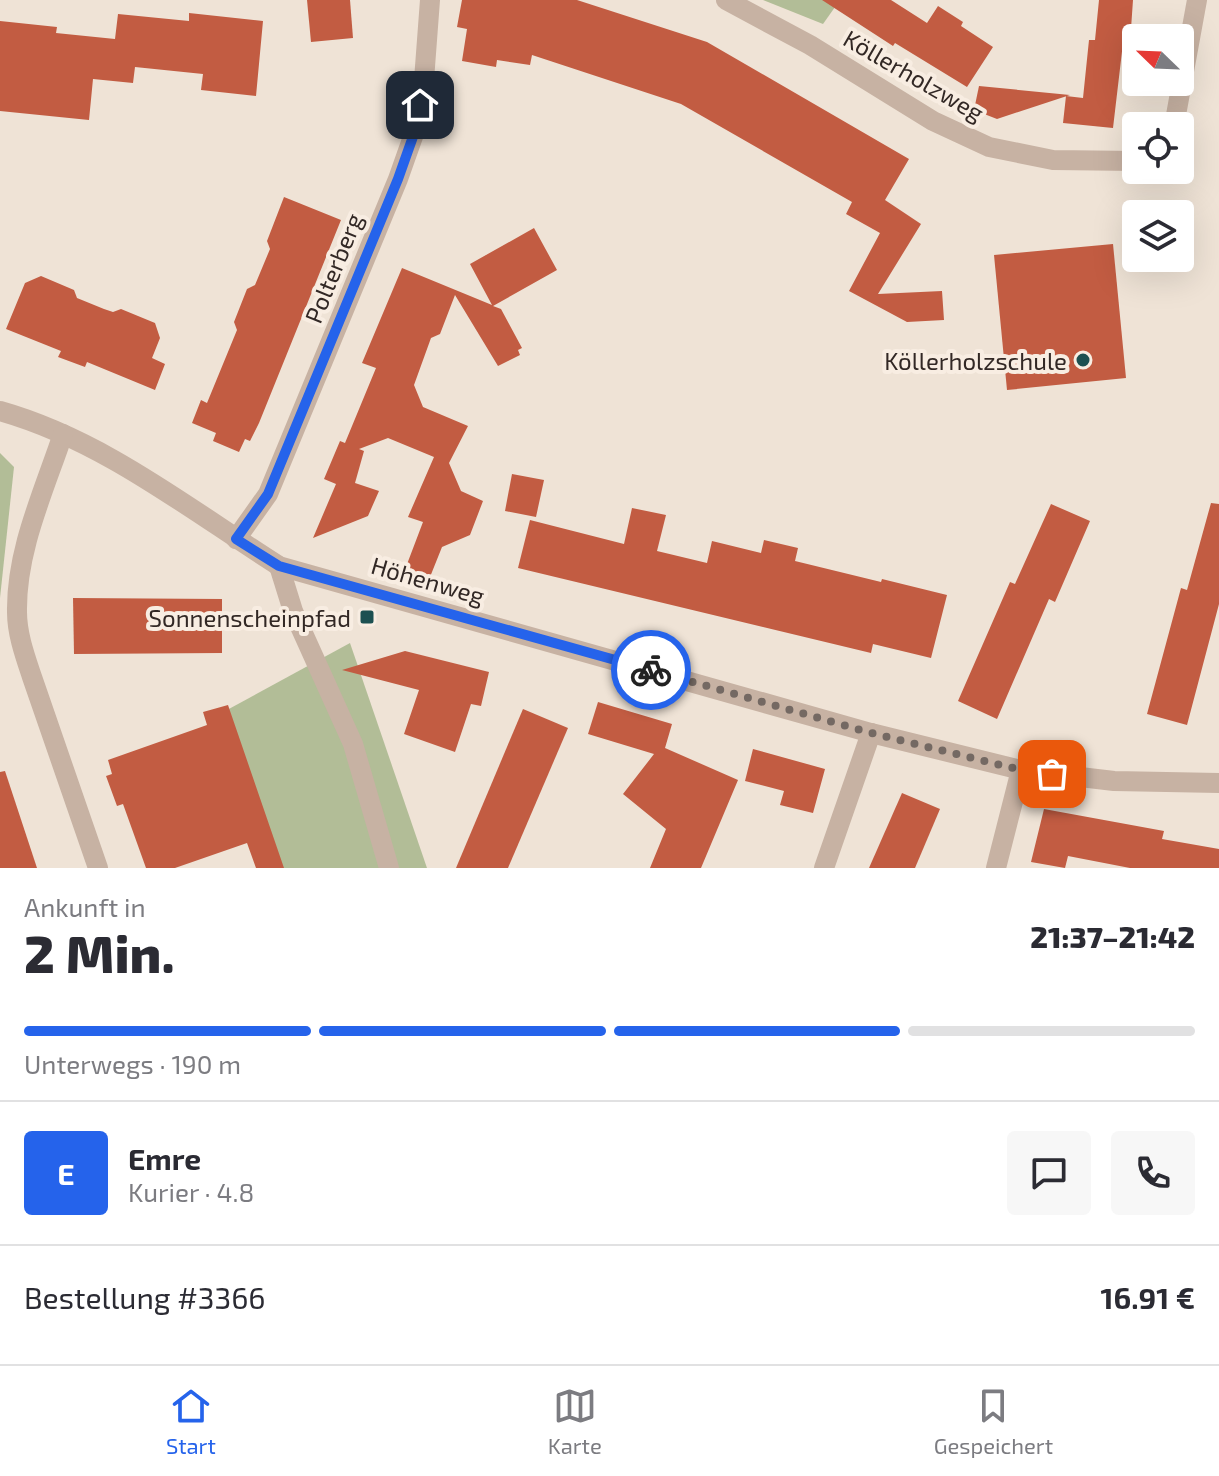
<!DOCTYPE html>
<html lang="de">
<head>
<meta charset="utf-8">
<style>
  :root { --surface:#fff; --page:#f7f7f7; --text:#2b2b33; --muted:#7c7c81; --line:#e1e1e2; --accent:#2563eb }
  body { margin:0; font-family:"Exo 2",sans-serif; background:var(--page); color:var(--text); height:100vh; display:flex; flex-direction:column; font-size:30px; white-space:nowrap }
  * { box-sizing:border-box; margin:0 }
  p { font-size:26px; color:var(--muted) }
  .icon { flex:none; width:44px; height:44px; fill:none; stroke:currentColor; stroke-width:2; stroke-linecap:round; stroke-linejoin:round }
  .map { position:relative; height:868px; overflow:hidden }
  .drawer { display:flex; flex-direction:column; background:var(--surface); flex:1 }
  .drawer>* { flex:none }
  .needle { width:52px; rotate:293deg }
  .fabs { position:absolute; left:1122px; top:24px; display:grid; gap:16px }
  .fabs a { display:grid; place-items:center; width:72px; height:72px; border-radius:8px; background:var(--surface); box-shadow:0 8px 32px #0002; font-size:40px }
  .pin { position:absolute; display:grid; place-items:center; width:68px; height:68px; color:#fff; margin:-34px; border-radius:16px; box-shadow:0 4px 12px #0006 }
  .courier { position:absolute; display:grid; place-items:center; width:80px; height:80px; margin:-40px; border:6px solid #2563eb; border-radius:50%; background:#fff; color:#222; box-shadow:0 2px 10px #0007 }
  .headline em { font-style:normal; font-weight:800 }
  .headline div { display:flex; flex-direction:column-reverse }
  .headline { display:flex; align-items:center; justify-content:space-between; height:136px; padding:0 24px }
  h1 { font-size:52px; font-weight:800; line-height:60px }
  .bar { display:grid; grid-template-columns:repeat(4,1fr); gap:12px 8px; align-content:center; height:96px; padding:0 24px }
  .bar i { height:10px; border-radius:6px; background:var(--line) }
  .bar .selected { background:var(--accent) }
  .bar p { grid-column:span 4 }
  .line { display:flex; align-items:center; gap:20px; padding:0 24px; border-top:2px solid var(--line) }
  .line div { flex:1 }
  .round { display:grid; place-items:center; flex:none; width:84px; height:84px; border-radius:8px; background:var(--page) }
  .dock { display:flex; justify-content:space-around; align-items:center; height:112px; border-top:2px solid var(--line); background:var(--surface); font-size:22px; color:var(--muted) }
  .dock a { display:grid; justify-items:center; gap:4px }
  .dock .selected { color:var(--accent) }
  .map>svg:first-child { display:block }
  .green { fill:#b2bd97 }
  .building { fill:#c25c42 }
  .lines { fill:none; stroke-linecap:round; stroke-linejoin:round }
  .minor { stroke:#c7b2a3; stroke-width:20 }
  .done { stroke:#746963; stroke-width:8; stroke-dasharray:0 14.4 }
  .route { stroke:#2563eb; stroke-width:10 }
  .poi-dot { fill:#1c5051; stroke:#f8ede2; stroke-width:3 }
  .labels { text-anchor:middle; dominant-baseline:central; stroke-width:8; stroke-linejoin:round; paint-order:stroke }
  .street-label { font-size:24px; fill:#322825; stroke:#f8ede2 }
  .poi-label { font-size:24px; fill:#322825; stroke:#f8ede2; text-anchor:end }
</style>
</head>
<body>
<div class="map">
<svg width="1219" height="868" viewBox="0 0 1219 868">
  <rect width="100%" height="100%" fill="#efe3d6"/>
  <g class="green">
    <polygon points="763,0 840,0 823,24"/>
    <polygon points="0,453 14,467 0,598"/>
    <polygon points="350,643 427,868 283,868 227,710"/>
  </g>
  <g class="building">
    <polygon points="307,0 350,0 353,38 311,42"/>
    <polygon points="462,0 577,0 707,42 909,159 885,200 921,224 878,294 942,291 944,320 907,322 849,291 880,233 846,214 852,202 681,104 532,55 530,65 497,60 496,67 462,61 467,29 457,27"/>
    <polygon points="822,0 891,0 927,23 938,6 963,22 961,26 993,47 967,87 895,43 893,46"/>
    <polygon points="1099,0 1133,0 1130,43 1123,43 1113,128 1063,123 1066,96 1083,98 1089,40 1095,40"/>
    <polygon points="189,13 263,21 256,96 201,90 203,74 135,67 133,83 93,79 89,120 0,111 0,21 57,27 56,33 115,39 118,14 189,21"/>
    <polygon points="979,86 1070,95 997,119 974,110"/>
    <polygon points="284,197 341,220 259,423 250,441 245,439 239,452 213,441 216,433 192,423 201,400 207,403 237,330 234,322 247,289 255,285 270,249 267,241"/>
    <polygon points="534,228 557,270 493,306 501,309 522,348 518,350 520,355 498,366 455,295 440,334 431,338 414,385 423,407 468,426 449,463 461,491 483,501 470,535 442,547 426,587 401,580 423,522 408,517 434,457 388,438 359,449 364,451 355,483 379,491 368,516 313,538 336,484 324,479 340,441 345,443 376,368 362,363 402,268 492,305 470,264"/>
    <polygon points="1113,244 1126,378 1007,390 994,255"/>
    <polygon points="41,276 74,290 77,298 104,309 113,312 121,309 155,323 160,338 152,358 165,364 155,390 87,362 85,367 58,357 61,351 6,329 25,283"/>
    <polygon points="512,474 544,480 536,517 505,511"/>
    <polygon points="1211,503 1219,504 1219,604 1187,725 1147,714 1181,588 1187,590"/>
    <polygon points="1051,504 1090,521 1055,602 1049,599 997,719 958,701 1010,582 1015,584"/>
    <polygon points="632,508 666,515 657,551 707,563 712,541 761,553 764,540 798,548 795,561 881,582 882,579 947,595 931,658 873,644 871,653 518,568 530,520 624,544"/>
    <polygon points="73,598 222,599 222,653 74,654"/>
    <polygon points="405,651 489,672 481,706 471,704 455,752 404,734 419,690 342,670"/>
    <polygon points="598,702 672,724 665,748 738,780 701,868 650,868 666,829 623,794 654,754 588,734"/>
    <polygon points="228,705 284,868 256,868 247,843 175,868 146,868 123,804 117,806 106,776 112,774 108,760 207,725 203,712"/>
    <polygon points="523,709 568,728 508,868 456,868"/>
    <polygon points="753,749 825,769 813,813 780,805 784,791 745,781"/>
    <polygon points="5,771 37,868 0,868 0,772"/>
    <polygon points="902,793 940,809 915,868 869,868"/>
    <polygon points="1044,809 1164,831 1162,839 1219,849 1219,868 1130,868 1068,856 1065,868 1031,862"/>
  </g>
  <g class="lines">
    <g class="minor">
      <polyline points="726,0 810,45 933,121 989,147 1053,160 1136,161"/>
      <polyline points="1174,126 1197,0"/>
      <path d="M0,411c103,29 189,98 279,155l592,167 150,37 93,11 105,2"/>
      <path d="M63,434c-19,57 -47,116 -46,178 0,22 8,44 15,65l66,191"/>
      <polyline points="236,539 268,494 398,179 415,131 424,80 430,0"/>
      <polyline points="279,566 293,611 353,744 389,868"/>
      <polyline points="824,868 871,733"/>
      <polyline points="996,868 1021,770"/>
    </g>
  </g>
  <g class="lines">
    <polyline class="done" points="651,670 871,733 1021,770 1052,774"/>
    <polyline class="route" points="420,105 415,131 398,179 268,494 236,539 279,566 651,670"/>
  </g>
  <g class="poi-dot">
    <circle cx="1083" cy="360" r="8"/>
    <rect x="359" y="609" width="16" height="16" rx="4"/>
  </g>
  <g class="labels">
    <g class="street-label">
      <text transform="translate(914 75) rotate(30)">Köllerholzweg</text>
      <text transform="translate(333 268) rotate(-68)">Polterberg</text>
      <text transform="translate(428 580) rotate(16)">Höhenweg</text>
    </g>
    <g class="poi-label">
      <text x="1067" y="360">Köllerholzschule</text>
      <text x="351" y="617">Sonnenscheinpfad</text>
    </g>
  </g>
</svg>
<div class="fabs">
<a><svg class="needle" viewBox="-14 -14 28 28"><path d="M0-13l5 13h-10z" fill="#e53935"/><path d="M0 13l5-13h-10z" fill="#7c7c81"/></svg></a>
<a><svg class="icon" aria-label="locate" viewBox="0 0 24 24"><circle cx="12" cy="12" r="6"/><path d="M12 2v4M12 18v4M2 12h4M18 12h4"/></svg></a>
<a><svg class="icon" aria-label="layers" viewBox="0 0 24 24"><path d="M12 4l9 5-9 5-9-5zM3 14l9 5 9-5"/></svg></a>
</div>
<div class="pin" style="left:1052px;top:774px;background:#ea580c"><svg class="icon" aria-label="bag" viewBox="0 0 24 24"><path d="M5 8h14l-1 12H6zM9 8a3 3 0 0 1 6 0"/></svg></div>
<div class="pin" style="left:420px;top:105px;background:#1f2937"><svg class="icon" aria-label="home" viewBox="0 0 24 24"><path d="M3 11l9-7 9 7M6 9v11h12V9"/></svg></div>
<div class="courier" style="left:651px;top:670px"><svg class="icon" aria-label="bike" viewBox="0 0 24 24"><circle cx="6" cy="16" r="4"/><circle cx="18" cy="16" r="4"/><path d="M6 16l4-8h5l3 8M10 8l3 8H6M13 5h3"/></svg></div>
</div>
<section class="drawer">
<div class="headline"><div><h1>2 Min.</h1><p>Ankunft in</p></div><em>21:37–21:42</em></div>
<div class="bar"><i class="selected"></i><i class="selected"></i><i class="selected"></i><i></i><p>Unterwegs · 190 m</p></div>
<div class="line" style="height:144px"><b class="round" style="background:var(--accent);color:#fff">E</b><div><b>Emre</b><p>Kurier · 4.8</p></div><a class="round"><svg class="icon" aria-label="chat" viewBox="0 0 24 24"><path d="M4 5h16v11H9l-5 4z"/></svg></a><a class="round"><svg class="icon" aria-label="phone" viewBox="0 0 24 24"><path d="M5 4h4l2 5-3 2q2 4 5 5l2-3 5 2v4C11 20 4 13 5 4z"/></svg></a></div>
<div class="line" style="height:104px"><div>Bestellung #3366</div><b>16.91 €</b></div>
</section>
<nav class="dock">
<a class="selected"><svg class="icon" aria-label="home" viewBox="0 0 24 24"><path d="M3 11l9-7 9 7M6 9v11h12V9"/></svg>Start</a>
<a><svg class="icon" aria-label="map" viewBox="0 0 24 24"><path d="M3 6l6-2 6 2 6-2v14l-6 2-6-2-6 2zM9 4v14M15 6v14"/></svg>Karte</a>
<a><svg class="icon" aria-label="saved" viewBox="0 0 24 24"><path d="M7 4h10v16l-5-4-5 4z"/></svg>Gespeichert</a>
</nav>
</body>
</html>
